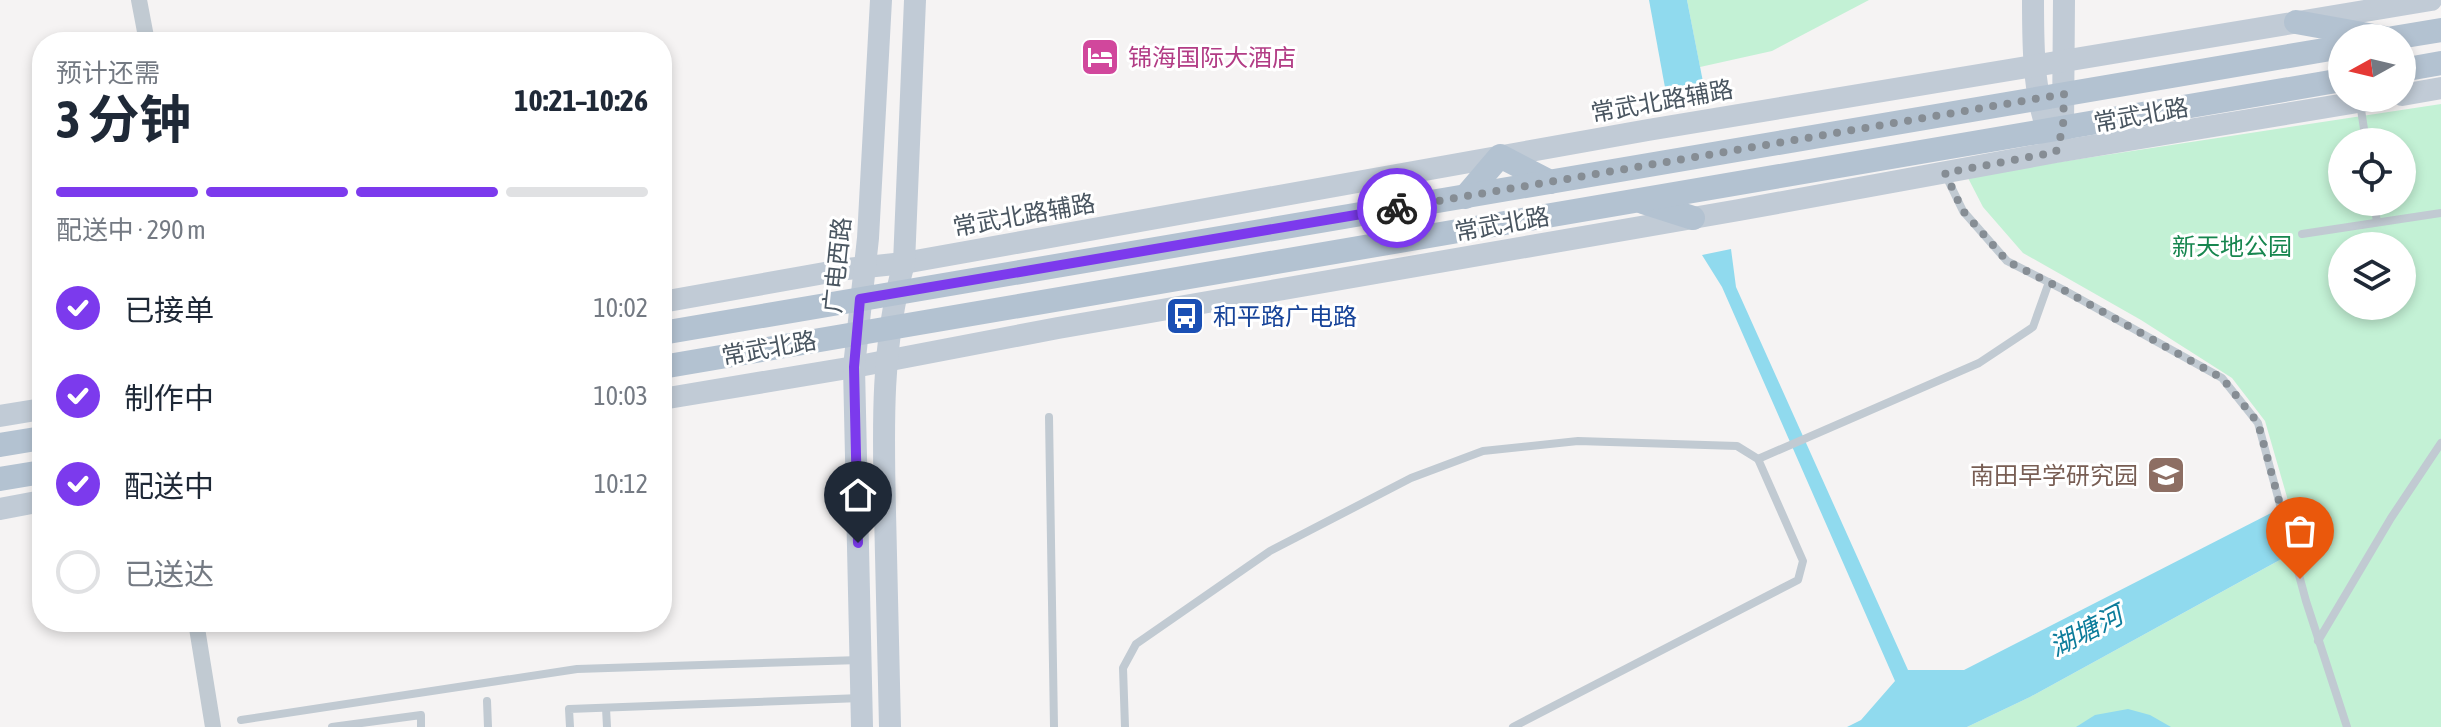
<!DOCTYPE html>
<html lang="zh">
<head>
<meta charset="utf-8">
<style>
  :root { --surface:#fff; --page:#f6f6f7; --text:#1f2937; --muted:#747a83; --line:#e0e1e3; --accent:#7c3aed }
  body { margin:0; font-family:"Asap Condensed","Noto Sans SC",sans-serif; background:var(--page); color:var(--text); height:100vh; display:flex; flex-direction:column; font-size:30px; white-space:nowrap }
  * { box-sizing:border-box; margin:0 }
  p { font-size:26px; color:var(--muted) }
  .icon { flex:none; width:44px; height:44px; fill:none; stroke:currentColor; stroke-width:2; stroke-linecap:round; stroke-linejoin:round }
  .map { position:relative; flex:1; overflow:hidden }
  .side { position:absolute; left:32px; top:32px; width:640px; height:600px; display:flex; flex-direction:column; background:var(--surface); border-radius:32px; box-shadow:0 4px 12px #0003 }
  .side>* { flex:none }
  .needle { width:52px; rotate:262deg }
  .tools { position:absolute; left:2328px; top:24px; display:grid; gap:16px }
  .tools a { display:grid; place-items:center; width:88px; height:88px; border-radius:50%; background:var(--surface); box-shadow:0 4px 12px #0003; font-size:40px }
  .pin { position:absolute; display:grid; place-items:center; width:68px; height:68px; color:#fff; margin:-82px -34px; border-radius:50% 50% 50% 0; rotate:-45deg; box-shadow:0 0 8px #0007 }
  .pin .icon { rotate:45deg }
  .courier { position:absolute; display:grid; place-items:center; width:80px; height:80px; margin:-40px; border:6px solid #7c3aed; border-radius:50%; background:#fff; color:#222; box-shadow:0 2px 10px #0007 }
  .head em { font-style:normal; font-weight:700 }
  .head div { display:flex; flex-direction:column-reverse }
  .head { display:flex; align-items:center; justify-content:space-between; height:136px; padding:0 24px }
  h1 { font-size:52px; font-weight:700; line-height:60px }
  .bar { display:grid; grid-template-columns:repeat(4,1fr); gap:12px 8px; align-content:center; height:96px; padding:0 24px }
  .bar i { height:10px; border-radius:6px; background:var(--line) }
  .bar .active { background:var(--accent) }
  .bar p { grid-column:span 4 }
  ol { padding:0 24px; list-style:none }
  li { display:flex; align-items:center; gap:24px; height:88px }
  li p { margin-inline-start:auto }
  li .icon { padding:8px; border-radius:50%; background:var(--accent); color:#fff; stroke-width:4 }
  li:last-child { color:var(--muted) }
  li i { width:44px; height:44px; border:4px solid var(--line); border-radius:50% }
  .map>svg:first-child { display:block }
  .green { fill:#c3f1d5; fill-rule:evenodd }
  .water { fill:#90daee }
  .lines { fill:none; stroke-linecap:round; stroke-linejoin:round }
  .lane { stroke:#c1cad2; stroke-width:8 }
  .street { stroke:#c1cad2; stroke-width:16 }
  .secondary { stroke:#c1cbd6; stroke-width:22 }
  .primary { stroke:#b3c2d1; stroke-width:24 }
  .done { stroke:#868d94; stroke-width:8; stroke-dasharray:0 14.4 }
  .route { stroke:#7c3aed; stroke-width:10 }
  .labels { text-anchor:middle; dominant-baseline:central; stroke-width:6; stroke-linejoin:round; paint-order:stroke }
  .hotel-label { font-size:24px; fill:#b23c85; stroke:#fff; text-anchor:start }
  .street-label { font-size:24px; fill:#4a5661; stroke:#fff }
  .park-label { font-size:24px; fill:#17864f; stroke:#fff }
  .transit-label { font-size:24px; fill:#164399; stroke:#fff; text-anchor:start }
  .education-label { font-size:24px; fill:#785e54; stroke:#fff; text-anchor:end }
  .water-label { font-size:26px; font-style:italic; fill:#0c7c9b; stroke:#fff }
</style>
</head>
<body>
<div class="map">
<svg width="2441" height="727" viewBox="0 0 2441 727">
  <rect width="100%" height="100%" fill="#f5f3f3"/>
  <g class="green">
    <polygon points="1687,0 1869,0 1772,51 1700,67"/>
    <path d="M2441,104v623h-474l63,-30 268,-147 -9,-46 -24,-83 -33,-43 -91,-58 -118,-67 -40,-46 -16,-31zM2342,142h60v60h-60zM2342,246h60v60h-60z"/>
  </g>
  <g class="water">
    <polygon points="1649,0 1687,0 1704,87 1666,93"/>
    <polygon points="1731,249 1736,287 1908,670 1964,670 2273,512 2287,556 2030,697 1967,727 1847,727 1861,720 1895,681 1722,287 1702,255"/>
    <polygon points="2128,709 2150,715 2171,727 2076,727 2095,715"/>
  </g>
  <g class="lines">
    <g class="lane">
      <polyline points="2360,103 2366,142"/>
      <polyline points="1945,174 1963,211 2007,261 2062,289 2222,378 2258,423 2306,601 2347,727"/>
      <polyline points="2374,202 2377,222"/>
      <polyline points="2302,234 2441,213"/>
      <polyline points="1049,417 1054,727"/>
      <polyline points="1758,459 1979,363 2033,327 2049,282"/>
      <polyline points="2318,641 2391,518 2441,443"/>
      <polyline points="487,701 488,727"/>
      <polyline points="606,708 607,727"/>
      <polyline points="241,720 577,669 860,660"/>
      <polyline points="332,727 421,715 421,727"/>
      <polyline points="570,727 569,709 861,698"/>
      <polyline points="1125,727 1123,668 1136,644 1270,551 1411,478 1483,451 1578,441 1737,446 1758,459 1803,561 1798,580 1513,727"/>
    </g>
    <g class="street">
      <polyline points="139,0 147,42"/>
      <polyline points="196,622 213,727"/>
    </g>
    <g class="secondary">
      <path d="M2033,0c0,52 0,95 19,144"/>
      <polyline points="2402,95 2441,88"/>
      <polyline points="2059,142 2063,128 2064,0"/>
      <polyline points="662,302 847,269 904,263 1648,130 2431,0"/>
      <polyline points="662,399 854,367 1058,328 1739,210 2056,152 2382,98"/>
      <polyline points="0,416 42,409"/>
      <polyline points="0,509 42,501"/>
      <polyline points="862,727 854,367 868,238 881,0"/>
      <path d="M890,727c-2,-72 -3,-143 -5,-215 -2,-85 -4,-166 19,-249l11,-263"/>
    </g>
    <g class="primary">
      <polyline points="2296,22 2385,38"/>
      <polyline points="2393,38 2441,30"/>
      <polyline points="2402,70 2441,63"/>
      <polyline points="1465,197 1500,156 1550,182"/>
      <polyline points="1643,202 1693,218"/>
      <polyline points="662,333 2342,47"/>
      <polyline points="662,367 2342,80"/>
      <polyline points="0,445 42,438"/>
      <polyline points="0,479 42,472"/>
    </g>
  </g>
  <g class="lines">
    <polyline class="done" points="1397,208 2064,94 2063,128 2056,152 1945,173 1963,211 2007,261 2062,289 2222,378 2258,423 2300,579"/>
    <polyline class="route" points="858,543 854,367 860,299 1397,208"/>
  </g>
  <defs>
    <symbol id="hotel-square" viewBox="-11 -11 22 22"><rect x="-9" y="-9" width="18" height="18" rx="4" fill="#d1479c" stroke="#fff"/><path d="M-6-4.5h1.5V1H6V5H4.5V3h-9V5H-6ZM-4 0a1.8 1.8 0 1 1 3.6 0ZM.5 0V-2.5h3Q6-2.5 6 0Z" fill="#fff"/></symbol>
    <symbol id="bus-square" viewBox="-11 -11 22 22"><rect x="-9" y="-9" width="18" height="18" rx="4" fill="#1a4fb4" stroke="#fff"/><path d="M-5-6H5V4H4V6H2V4H-2V6H-4V4H-5ZM-3.5-4V0h7V-4ZM-3.5 1.2v1.5H-2V1.2ZM2 1.2v1.5H3.5V1.2Z" fill="#fff"/></symbol>
    <symbol id="school-square" viewBox="-11 -11 22 22"><rect x="-9" y="-9" width="18" height="18" rx="4" fill="#8d6e63" stroke="#fff"/><path d="M0-5L7-2L0 1L-7-2ZM-4 1L0 2.5L4 1V4Q0 6-4 4Z" fill="#fff"/></symbol>
  </defs>
  <g fill-rule="evenodd">
    <use href="#hotel-square" x="1078" y="35" width="44" height="44"/>
    <use href="#bus-square" x="1163" y="294" width="44" height="44"/>
    <use href="#school-square" x="2144" y="453" width="44" height="44"/>
  </g>
  <g class="labels">
    <g class="hotel-label">
      <text x="1128" y="57">锦海国际大酒店</text>
    </g>
    <g class="street-label">
      <text transform="translate(1662 101) rotate(-10)">常武北路辅路</text>
      <text transform="translate(2141 115) rotate(-10)">常武北路</text>
      <text transform="translate(1024 215) rotate(-10)">常武北路辅路</text>
      <text transform="translate(1502 224) rotate(-10)">常武北路</text>
      <text transform="translate(837 265) rotate(-84)">广电西路</text>
      <text transform="translate(769 348) rotate(-10)">常武北路</text>
    </g>
    <g class="park-label">
      <text x="2232" y="246">新天地公园</text>
    </g>
    <g class="transit-label">
      <text x="1213" y="316">和平路广电路</text>
    </g>
    <g class="education-label">
      <text x="2138" y="475">南田早学研究园</text>
    </g>
    <g class="water-label">
      <text transform="translate(2086 631) rotate(-27)">湖塘河</text>
    </g>
  </g>
</svg>
<div class="tools">
<a><svg class="needle" viewBox="-14 -14 28 28"><path d="M0-13l5 13h-10z" fill="#e53935"/><path d="M0 13l5-13h-10z" fill="#747a83"/></svg></a>
<a><svg class="icon" aria-label="locate" viewBox="0 0 24 24"><circle cx="12" cy="12" r="6"/><path d="M12 2v4M12 18v4M2 12h4M18 12h4"/></svg></a>
<a><svg class="icon" aria-label="layers" viewBox="0 0 24 24"><path d="M12 4l9 5-9 5-9-5zM3 14l9 5 9-5"/></svg></a>
</div>
<div class="pin" style="left:2300px;top:579px;background:#ea580c"><svg class="icon" aria-label="bag" viewBox="0 0 24 24"><path d="M5 8h14l-1 12H6zM9 8a3 3 0 0 1 6 0"/></svg></div>
<div class="pin" style="left:858px;top:543px;background:#1f2937"><svg class="icon" aria-label="home" viewBox="0 0 24 24"><path d="M3 11l9-7 9 7M6 9v11h12V9"/></svg></div>
<div class="courier" style="left:1397px;top:208px"><svg class="icon" aria-label="bike" viewBox="0 0 24 24"><circle cx="6" cy="16" r="4"/><circle cx="18" cy="16" r="4"/><path d="M6 16l4-8h5l3 8M10 8l3 8H6M13 5h3"/></svg></div>
<section class="side">
<div class="head"><div><h1>3 分钟</h1><p>预计还需</p></div><em>10:21–10:26</em></div>
<div class="bar"><i class="active"></i><i class="active"></i><i class="active"></i><i></i><p>配送中 · 290 m</p></div>
<ol>
<li><svg class="icon" aria-label="check" viewBox="0 0 24 24"><path d="M5 12l5 5 9-10"/></svg>已接单<p>10:02</p></li>
<li><svg class="icon" aria-label="check" viewBox="0 0 24 24"><path d="M5 12l5 5 9-10"/></svg>制作中<p>10:03</p></li>
<li><svg class="icon" aria-label="check" viewBox="0 0 24 24"><path d="M5 12l5 5 9-10"/></svg>配送中<p>10:12</p></li>
<li><i></i>已送达</li>
</ol>
</section>
</div>
</body>
</html>
